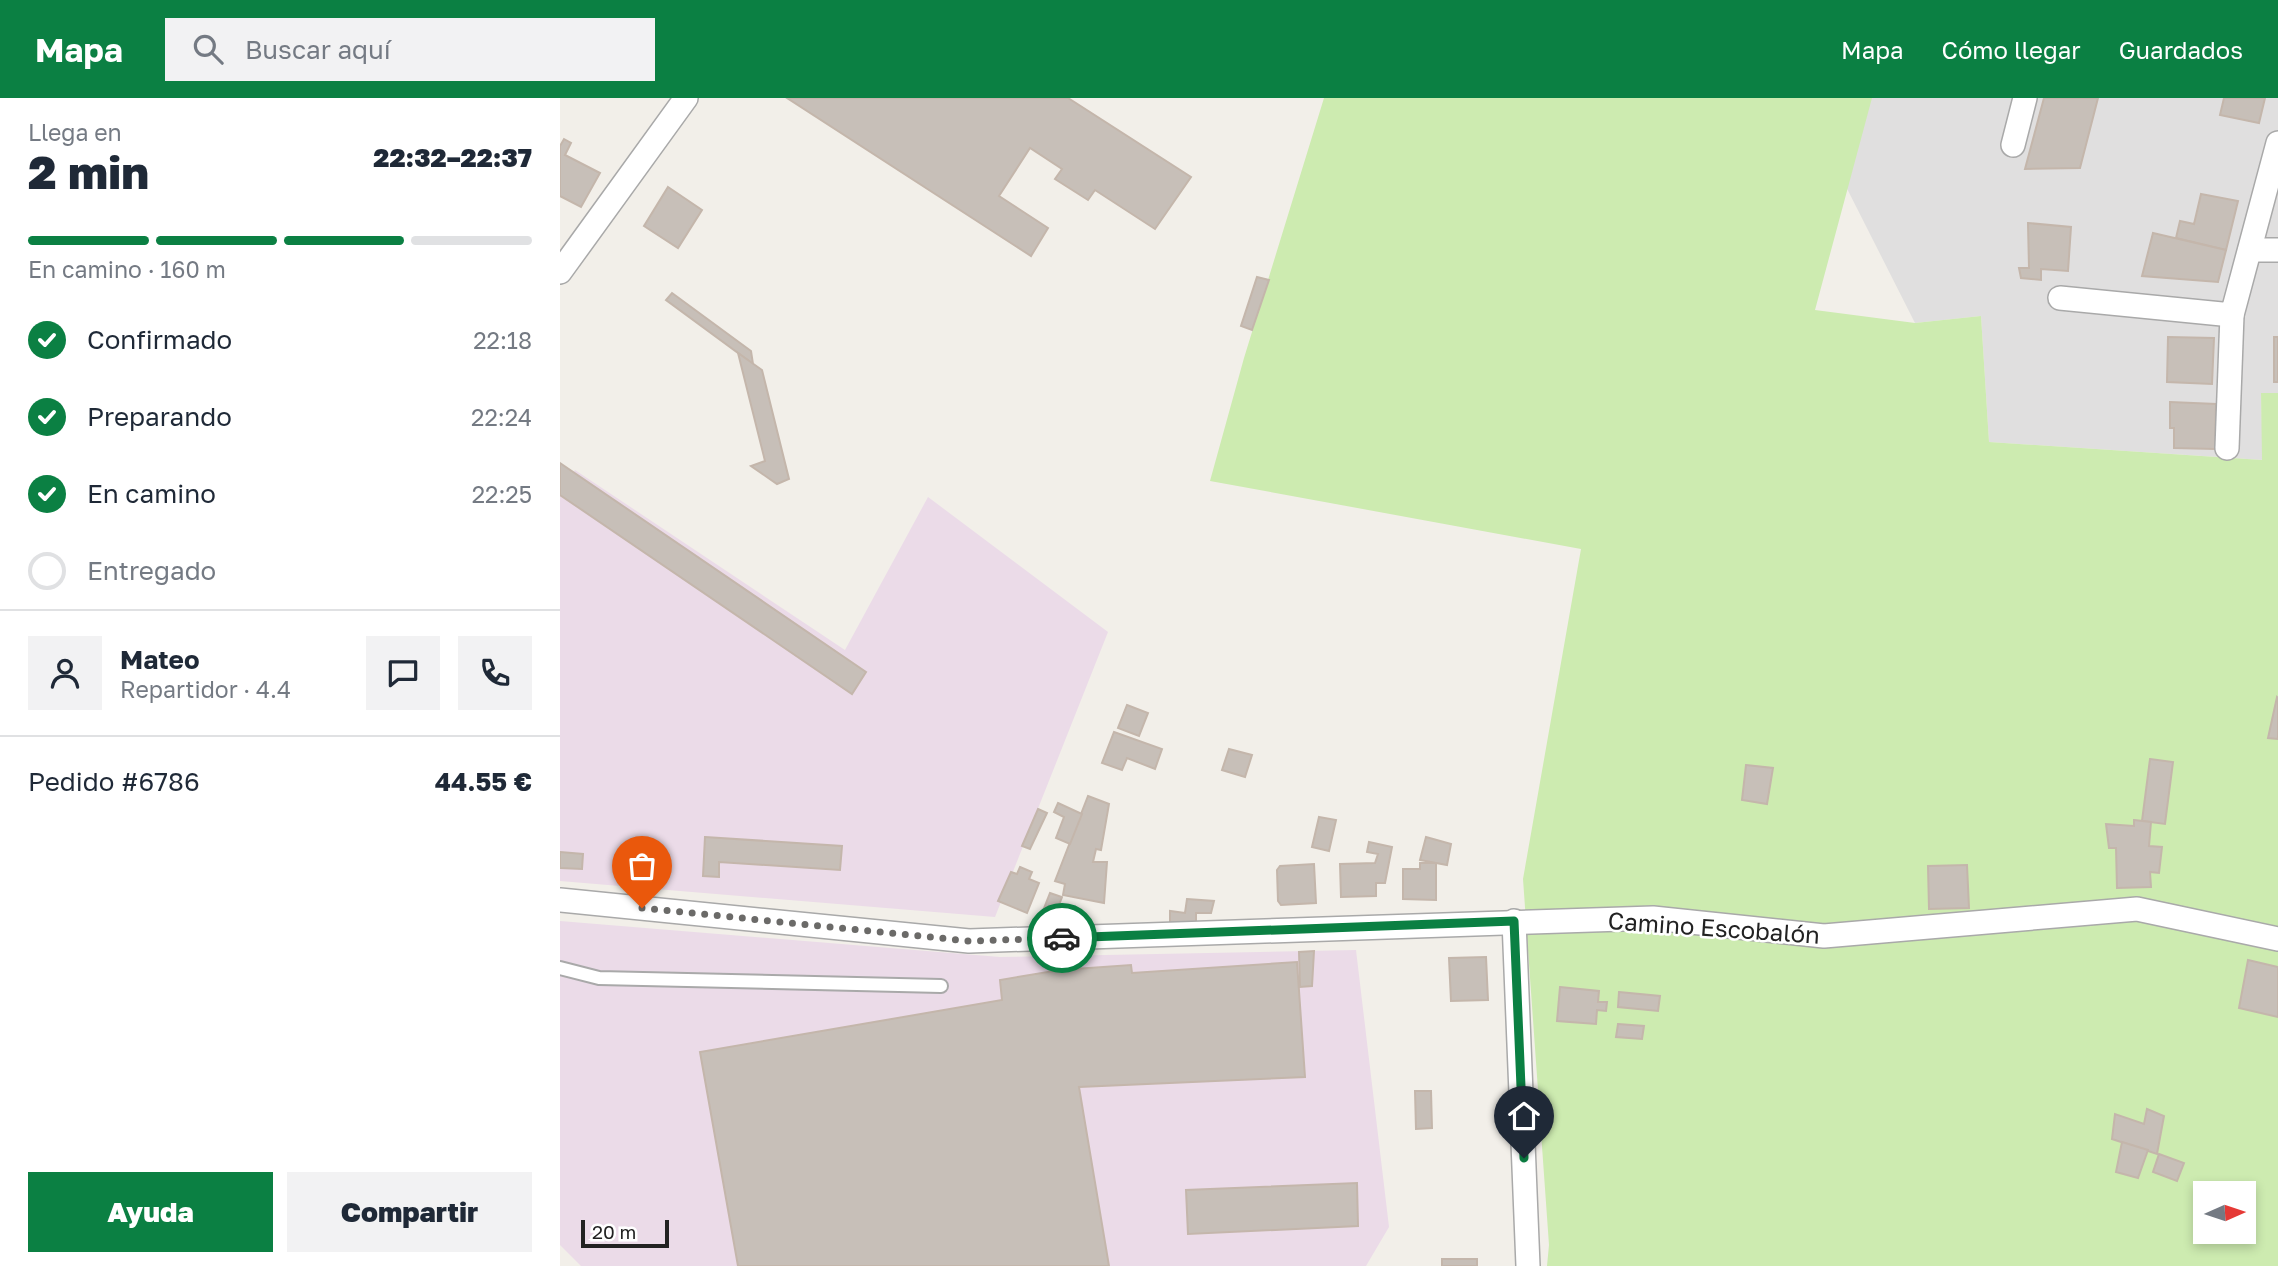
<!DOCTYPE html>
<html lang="es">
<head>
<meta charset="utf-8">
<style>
  :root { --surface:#fff; --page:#f2f2f3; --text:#1f2937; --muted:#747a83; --line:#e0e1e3; --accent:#0b8043 }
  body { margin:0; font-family:"Golos Text",sans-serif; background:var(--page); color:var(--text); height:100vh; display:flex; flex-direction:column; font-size:26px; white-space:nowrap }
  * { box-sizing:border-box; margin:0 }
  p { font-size:23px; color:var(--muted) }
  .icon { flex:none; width:38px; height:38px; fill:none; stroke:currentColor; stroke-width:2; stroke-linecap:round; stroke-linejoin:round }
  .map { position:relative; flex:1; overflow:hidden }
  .details { display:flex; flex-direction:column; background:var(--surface); width:560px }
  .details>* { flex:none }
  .needle { width:46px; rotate:87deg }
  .controls { position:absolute; left:1633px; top:1083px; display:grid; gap:14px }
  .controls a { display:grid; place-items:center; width:63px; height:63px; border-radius:0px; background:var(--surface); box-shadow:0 4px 10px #0003; font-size:35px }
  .scale { position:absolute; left:21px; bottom:18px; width:88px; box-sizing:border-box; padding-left:7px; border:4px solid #222; border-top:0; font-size:19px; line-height:24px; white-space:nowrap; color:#222; -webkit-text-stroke:5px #fff; paint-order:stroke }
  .pin { position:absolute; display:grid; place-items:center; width:60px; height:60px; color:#fff; margin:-72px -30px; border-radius:50% 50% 50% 0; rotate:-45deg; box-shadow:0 0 7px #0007 }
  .pin .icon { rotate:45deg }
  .courier { position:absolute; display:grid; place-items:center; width:70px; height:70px; margin:-35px; border:5px solid #0b8043; border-radius:50%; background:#fff; color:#222; box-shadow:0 2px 9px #0007 }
  .summary em { font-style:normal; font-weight:800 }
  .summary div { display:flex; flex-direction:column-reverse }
  .summary { display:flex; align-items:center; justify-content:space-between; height:119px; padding:0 28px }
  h1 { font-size:46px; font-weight:800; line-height:52px }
  .bar { display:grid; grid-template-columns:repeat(4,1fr); gap:10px 7px; align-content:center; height:84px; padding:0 28px }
  .bar i { height:9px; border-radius:5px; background:var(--line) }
  .bar .selected { background:var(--accent) }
  .bar p { grid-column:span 4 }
  .line { display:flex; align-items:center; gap:18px; padding:0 28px; border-top:2px solid var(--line) }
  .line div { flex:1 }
  .round { display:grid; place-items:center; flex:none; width:74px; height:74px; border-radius:0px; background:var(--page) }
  ol { padding:0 28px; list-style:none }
  li { display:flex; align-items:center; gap:21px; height:77px }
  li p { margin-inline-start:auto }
  li .icon { padding:7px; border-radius:50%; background:var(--accent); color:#fff; stroke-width:4 }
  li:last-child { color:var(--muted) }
  li i { width:38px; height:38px; border:4px solid var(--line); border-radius:50% }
  .cta { display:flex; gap:14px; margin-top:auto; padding:14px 28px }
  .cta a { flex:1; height:80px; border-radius:0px; background:var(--accent); color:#fff; font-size:28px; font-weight:800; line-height:80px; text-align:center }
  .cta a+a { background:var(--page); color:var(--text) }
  header { display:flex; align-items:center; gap:42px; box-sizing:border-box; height:98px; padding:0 35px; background:var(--accent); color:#fff }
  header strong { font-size:33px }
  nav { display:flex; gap:38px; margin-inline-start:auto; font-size:24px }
  .search { width:490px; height:63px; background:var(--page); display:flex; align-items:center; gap:18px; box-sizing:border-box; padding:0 24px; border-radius:0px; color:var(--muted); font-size:26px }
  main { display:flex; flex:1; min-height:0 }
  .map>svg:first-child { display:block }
  .residential { fill:#e0dfdf }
  .industrial { fill:#ebdbe8 }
  .grass { fill:#cdebb0; fill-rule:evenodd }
  .building { fill:#c7bfb8; stroke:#c4b6ab; stroke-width:2 }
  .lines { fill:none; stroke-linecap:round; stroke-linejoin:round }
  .service-casing { stroke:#a9a9a9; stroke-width:16 }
  .minor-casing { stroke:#a9a9a9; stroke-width:26 }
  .service { stroke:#fff; stroke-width:12 }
  .minor { stroke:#fff; stroke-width:23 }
  .done { stroke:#6b6a68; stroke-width:7; stroke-dasharray:0 12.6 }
  .route { stroke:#0b8043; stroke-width:9 }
  .labels { text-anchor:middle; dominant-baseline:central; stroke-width:5; stroke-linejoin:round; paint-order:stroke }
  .street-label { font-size:24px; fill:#222; stroke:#fff }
</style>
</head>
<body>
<header>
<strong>Mapa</strong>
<div class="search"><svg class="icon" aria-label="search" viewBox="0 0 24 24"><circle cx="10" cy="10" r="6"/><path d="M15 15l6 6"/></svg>Buscar aquí</div>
<nav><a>Mapa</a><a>Cómo llegar</a><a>Guardados</a></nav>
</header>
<main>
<section class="details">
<div class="summary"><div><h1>2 min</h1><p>Llega en</p></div><em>22:32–22:37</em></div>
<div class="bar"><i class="selected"></i><i class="selected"></i><i class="selected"></i><i></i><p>En camino · 160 m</p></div>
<ol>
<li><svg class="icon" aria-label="check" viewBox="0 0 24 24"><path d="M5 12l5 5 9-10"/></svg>Confirmado<p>22:18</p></li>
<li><svg class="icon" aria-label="check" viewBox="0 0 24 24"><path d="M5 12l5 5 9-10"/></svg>Preparando<p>22:24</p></li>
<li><svg class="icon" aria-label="check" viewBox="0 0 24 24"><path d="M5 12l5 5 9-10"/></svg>En camino<p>22:25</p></li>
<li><i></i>Entregado</li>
</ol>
<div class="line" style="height:126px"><a class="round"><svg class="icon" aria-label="person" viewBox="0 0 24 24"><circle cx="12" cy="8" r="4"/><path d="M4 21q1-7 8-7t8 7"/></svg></a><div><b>Mateo</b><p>Repartidor · 4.4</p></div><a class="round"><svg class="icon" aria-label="chat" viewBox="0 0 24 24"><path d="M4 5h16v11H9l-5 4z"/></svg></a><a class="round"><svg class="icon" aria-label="phone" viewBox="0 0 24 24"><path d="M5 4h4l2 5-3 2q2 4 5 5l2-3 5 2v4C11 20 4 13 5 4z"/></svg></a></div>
<div class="line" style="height:91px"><div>Pedido #6786</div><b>44.55 €</b></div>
<div class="cta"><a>Ayuda</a><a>Compartir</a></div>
</section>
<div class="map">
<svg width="1718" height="1168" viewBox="0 0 1718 1168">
  <rect width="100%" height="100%" fill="#f2efe9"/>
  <polygon class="residential" points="1287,0 1718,0 1718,295 1701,295 1703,362 1429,344 1421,218 1355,225 1270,57"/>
  <g class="industrial">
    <polygon points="15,372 285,552 368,399 548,534 435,819 0,783 0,393"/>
    <polygon points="0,823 440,859 796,852 829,1129 806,1168 21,1168 0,1147"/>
  </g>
  <path class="grass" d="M764,0h548l-57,212 100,13 66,-7 8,126 273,18 -1,-67h17v873h-731l2,-21 -26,-366 58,-330 -371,-68 34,-123zM1645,1096h39v38h-39z"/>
  <g class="building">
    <polygon points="227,0 508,0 631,79 595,131 535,92 528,102 495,81 502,71 470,50 439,98 488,130 471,158"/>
    <polygon points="1484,0 1538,0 1520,70 1465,71"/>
    <polygon points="1664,0 1705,0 1699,25 1660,17"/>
    <polygon points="4,41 11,45 5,57 40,75 21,109 0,98 0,48"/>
    <polygon points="108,89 142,112 118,150 84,128"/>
    <polygon points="1641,96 1678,103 1666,152 1616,140 1620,123 1634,126"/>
    <polygon points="1468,125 1511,129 1508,173 1481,171 1481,182 1461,180 1459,170 1469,170"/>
    <polygon points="1593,135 1666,152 1658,184 1582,178"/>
    <polygon points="697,179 709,182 692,232 681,228"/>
    <polygon points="112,195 191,253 193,266 106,202"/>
    <polygon points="1608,239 1654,240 1652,286 1607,284"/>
    <rect x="1714" y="239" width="4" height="45"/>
    <polygon points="178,255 202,272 229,381 217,386 191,368 205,363"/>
    <polygon points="1610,304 1656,306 1655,351 1614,350 1614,330 1610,330"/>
    <polygon points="0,365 306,574 292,596 0,397"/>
    <polygon points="1717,599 1718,600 1718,641 1708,640"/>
    <polygon points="567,607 588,615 579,638 558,630"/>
    <polygon points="554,634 602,651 595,671 567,660 562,672 542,665"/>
    <polygon points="669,651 692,657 685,679 662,672"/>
    <polygon points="1590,661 1613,664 1605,726 1582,723"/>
    <polygon points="1186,667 1213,670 1207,706 1182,702"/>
    <polygon points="528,698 549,706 541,752 536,751 533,764 547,764 544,805 503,797 505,786 495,783"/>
    <polygon points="498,705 522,716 510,746 496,740 504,719 494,714"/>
    <polygon points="478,711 487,715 470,751 462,748"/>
    <polygon points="759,719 776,722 769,753 752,749"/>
    <polygon points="1574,722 1591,724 1589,748 1602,749 1599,775 1590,774 1591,789 1557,790 1556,750 1549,750 1546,726 1574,728"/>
    <polygon points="145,739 282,748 280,772 159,764 159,779 143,778"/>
    <polygon points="866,739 891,746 887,767 860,762"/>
    <polygon points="809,744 832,749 825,785 816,785 816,798 781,799 780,766 815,765 818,756 807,754"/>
    <polygon points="0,754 23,756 22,771 0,770"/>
    <polygon points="860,765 876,765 876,802 843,801 843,771 860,771"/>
    <polygon points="754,766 756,805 721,807 718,803 717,772 720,768"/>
    <polygon points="1407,767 1409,810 1369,811 1368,768"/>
    <polygon points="460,769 472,774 469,781 479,785 467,815 438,803 451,774 457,776"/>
    <polygon points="490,795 502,799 495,817 483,813"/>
    <polygon points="627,801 654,803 651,815 636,815 636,826 610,826 610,813 625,815"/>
    <polygon points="754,853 752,888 740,889 739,854"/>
    <polygon points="926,859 928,902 891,903 889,860"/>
    <polygon points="1688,862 1718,869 1718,919 1679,910"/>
    <polygon points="737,864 745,979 519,989 549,1168 178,1168 140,954 442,902 440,882 500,872 571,867 572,875"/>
    <polygon points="1000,889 1039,893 1038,904 1047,904 1046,913 1037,912 1036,926 997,923"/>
    <polygon points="1059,894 1100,898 1098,913 1058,909"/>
    <polygon points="1058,926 1084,928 1082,941 1056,939"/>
    <polygon points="855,993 871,993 872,1030 856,1031"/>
    <polygon points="1587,1011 1604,1018 1597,1056 1552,1041 1555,1016 1584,1026"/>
    <polygon points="1562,1044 1588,1052 1578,1080 1556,1074"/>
    <polygon points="1599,1056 1624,1065 1617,1083 1593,1074"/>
    <polygon points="797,1085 798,1128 628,1136 626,1092"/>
    <rect x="882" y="1161" width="35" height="7"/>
  </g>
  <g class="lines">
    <defs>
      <polyline id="service" points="0,870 39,880 381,888"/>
      <g id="minor">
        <polyline points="1453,47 1465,0"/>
        <polyline points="1690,152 1718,152"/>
        <polyline points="0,174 126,0"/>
        <polyline points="1500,200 1672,217 1718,45"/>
        <polyline points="1667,350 1672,217"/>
        <polyline points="0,802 409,843 1093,820 1264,838 1577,811 1718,841"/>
        <polyline points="954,823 968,1168"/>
      </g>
    </defs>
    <use href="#service" class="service-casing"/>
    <use href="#minor" class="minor-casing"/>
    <use href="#service" class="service"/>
    <use href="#minor" class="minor"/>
  </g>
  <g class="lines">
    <polyline class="done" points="82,810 409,843 502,840"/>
    <polyline class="route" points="502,840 954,823 964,1060"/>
  </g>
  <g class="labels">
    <g class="street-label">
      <text transform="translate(1154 829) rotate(4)">Camino Escobalón</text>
    </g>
  </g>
</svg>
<div class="controls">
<a><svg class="needle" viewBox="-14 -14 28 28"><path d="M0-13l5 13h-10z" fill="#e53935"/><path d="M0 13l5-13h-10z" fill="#747a83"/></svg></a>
</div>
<div class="scale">20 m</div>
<div class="pin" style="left:82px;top:810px;background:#ea580c"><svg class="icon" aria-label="bag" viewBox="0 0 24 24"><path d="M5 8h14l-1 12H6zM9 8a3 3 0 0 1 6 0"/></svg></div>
<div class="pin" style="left:964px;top:1060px;background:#1f2937"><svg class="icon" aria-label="home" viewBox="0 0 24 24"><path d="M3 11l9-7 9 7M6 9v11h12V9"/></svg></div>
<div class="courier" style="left:502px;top:840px"><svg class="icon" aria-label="car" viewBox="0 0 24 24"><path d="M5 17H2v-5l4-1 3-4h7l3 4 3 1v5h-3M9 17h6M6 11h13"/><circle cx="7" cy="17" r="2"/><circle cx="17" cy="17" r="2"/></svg></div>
</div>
</main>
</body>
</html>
